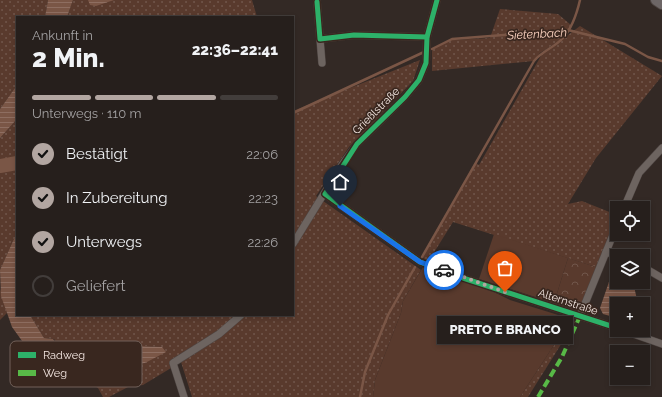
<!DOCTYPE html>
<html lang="de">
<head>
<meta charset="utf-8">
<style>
  :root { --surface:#261f1c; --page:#2e2725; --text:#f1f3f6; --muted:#a4a2a3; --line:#423d3b; --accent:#b2a6a1 }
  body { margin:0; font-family:Raleway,sans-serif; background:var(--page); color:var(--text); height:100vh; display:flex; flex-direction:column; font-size:15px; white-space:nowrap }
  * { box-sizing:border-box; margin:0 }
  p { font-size:13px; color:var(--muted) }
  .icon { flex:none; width:22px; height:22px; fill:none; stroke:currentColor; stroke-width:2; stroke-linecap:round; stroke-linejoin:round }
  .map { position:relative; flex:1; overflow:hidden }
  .sheet { position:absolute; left:16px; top:16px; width:278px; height:300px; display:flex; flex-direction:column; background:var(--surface); border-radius:0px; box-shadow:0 2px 6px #0003,0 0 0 1px var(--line) }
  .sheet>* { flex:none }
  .controls { position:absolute; left:610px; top:201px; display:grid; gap:8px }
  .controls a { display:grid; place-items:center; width:40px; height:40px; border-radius:0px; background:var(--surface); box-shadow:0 2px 6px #0003,0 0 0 1px var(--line); font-size:20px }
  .pin { position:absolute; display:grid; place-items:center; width:34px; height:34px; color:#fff; margin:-41px -17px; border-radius:50% 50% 50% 0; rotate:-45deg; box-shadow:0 0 4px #0007 }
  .pin .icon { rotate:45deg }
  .courier { position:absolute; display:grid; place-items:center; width:40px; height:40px; margin:-20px; border:3px solid #1a73e8; border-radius:50%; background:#fff; color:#222; box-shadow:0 1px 5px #0007 }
  .bubble { position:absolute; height:28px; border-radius:0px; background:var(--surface); box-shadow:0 2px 6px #0003,0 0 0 1px var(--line); font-size:13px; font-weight:800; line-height:28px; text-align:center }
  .overview em { font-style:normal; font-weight:800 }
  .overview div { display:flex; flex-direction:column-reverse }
  .overview { display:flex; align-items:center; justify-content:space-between; height:68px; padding:0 16px }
  h1 { font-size:26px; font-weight:800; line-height:30px }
  .bar { display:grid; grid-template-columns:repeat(4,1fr); gap:6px 4px; align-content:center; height:48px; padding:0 16px }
  .bar i { height:5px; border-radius:3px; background:var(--line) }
  .bar .on { background:var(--accent) }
  .bar p { grid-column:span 4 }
  ol { padding:0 16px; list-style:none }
  li { display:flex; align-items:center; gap:12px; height:44px }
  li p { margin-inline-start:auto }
  li .icon { padding:4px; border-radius:50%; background:var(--accent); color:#111; stroke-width:4 }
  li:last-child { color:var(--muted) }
  li i { width:22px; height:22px; border:2px solid var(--line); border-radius:50% }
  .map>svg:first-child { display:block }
  .grass { fill:url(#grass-dots) }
  .park { fill:url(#park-crowns) }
  .pitch { fill:#593a2d }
  .water { fill:url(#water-rules) }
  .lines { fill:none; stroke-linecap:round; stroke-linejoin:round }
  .stream { stroke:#7a5646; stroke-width:2.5 }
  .river { stroke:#7a5646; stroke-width:14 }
  .street-casing { stroke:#4e4542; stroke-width:8 }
  .secondary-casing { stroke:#4e4542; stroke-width:12 }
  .street { stroke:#6d6460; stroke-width:7 }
  .secondary { stroke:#6d6666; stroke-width:10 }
  .quiet { stroke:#58b947; stroke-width:4; stroke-dasharray:8 4; stroke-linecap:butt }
  .cycleway-casing { stroke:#39271f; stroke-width:8 }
  .cycleway { stroke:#2db169; stroke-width:5 }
  .done { stroke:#b2a6a1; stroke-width:4; stroke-dasharray:0 7.2 }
  .route { stroke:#1a73e8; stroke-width:5 }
  .labels { text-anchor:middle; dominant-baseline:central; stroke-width:3.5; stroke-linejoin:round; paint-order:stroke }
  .street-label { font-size:11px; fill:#f6e9e4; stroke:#39271f }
  .water-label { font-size:12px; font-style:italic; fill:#fbd2c0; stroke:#39271f }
  .key { fill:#39271f; stroke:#72615a; stroke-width:1 }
  .key-label { font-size:11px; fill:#f6e9e4 }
</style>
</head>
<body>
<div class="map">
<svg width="662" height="397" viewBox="0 0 662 397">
  <defs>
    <pattern id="grass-dots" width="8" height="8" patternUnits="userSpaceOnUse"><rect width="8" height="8" fill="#593a2d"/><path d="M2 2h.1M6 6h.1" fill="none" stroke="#71564b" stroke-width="1.8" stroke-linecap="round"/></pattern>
    <pattern id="park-crowns" width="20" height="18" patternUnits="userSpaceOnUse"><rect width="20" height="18" fill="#593a2d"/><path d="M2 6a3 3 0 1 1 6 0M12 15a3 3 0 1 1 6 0" fill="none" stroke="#71564b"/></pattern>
    <pattern id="water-rules" width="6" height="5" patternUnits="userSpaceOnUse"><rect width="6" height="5" fill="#7a5646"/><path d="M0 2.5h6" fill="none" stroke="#8e6e61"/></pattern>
  </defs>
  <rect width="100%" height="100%" fill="#332925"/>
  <g class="grass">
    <polygon points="0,0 48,0 45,17 17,17 17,85 0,109"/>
    <polygon points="73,0 252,0 257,17 67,17"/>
    <polygon points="500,9 558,14 571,25 564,38 580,26 662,76 596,158 568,204 582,201 617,215 599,268 453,222 428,262 422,257 476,163 479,165 542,54 559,41 540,53 534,61 432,71 432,49 451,40 490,38"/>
    <polygon points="420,60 413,81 349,147 316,196 421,270 403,301 401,313 375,380 373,397 192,397 181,362 143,385 128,387 109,397 103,397 98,388 78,375 114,374 132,366 145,363 162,347 140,346 84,356 62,351 54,339 44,338 30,315 293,315 293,111"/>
    <polygon points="17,119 17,232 0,270 0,138"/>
    <polygon points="0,288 7,313 0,320"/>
    <polygon points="571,319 575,322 528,397 520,397"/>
  </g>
  <polygon class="park" points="568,258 599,268 579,311 554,303"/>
  <g class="pitch">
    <polygon points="494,234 568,258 554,303 479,279"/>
    <polygon points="423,267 472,285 486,288 510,300 571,319 520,397 373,397 375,380 401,313 403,301"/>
  </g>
  <g class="water">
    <polygon points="48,0 73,0 67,17 45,17"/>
    <polygon points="88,0 114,0 96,6 90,5"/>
    <polygon points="17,85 17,119 0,138 0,109"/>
    <polygon points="17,232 17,315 30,315 44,338 53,339 62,351 84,356 140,346 162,347 166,352 145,363 132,366 114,374 78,375 47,365 30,352 12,327 1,296 0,270"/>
    <polygon points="617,270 617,282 633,282 638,304 617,304 617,318 603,314 600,308 611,276"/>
  </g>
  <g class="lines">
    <g class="stream">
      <polyline points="432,49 452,39 568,30 625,44 648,57 662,61"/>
      <polyline points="293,113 424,52"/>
      <path d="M422,257l112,-196c8,-10 21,-14 29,-23 10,-11 14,-25 17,-38"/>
      <polyline points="360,397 365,372 388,315 415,267"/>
    </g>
    <polyline class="river" points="0,166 17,163"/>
    <defs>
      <g id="street">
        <polyline points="317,2 320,39 354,35 427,37"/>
        <polyline points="320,39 322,63"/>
        <polyline points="325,194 420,262 463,278 617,328"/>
        <polyline points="624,208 639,173 662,148"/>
        <polyline points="293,244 341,166 357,144 405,97 419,80 426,63 427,37 437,0"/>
        <polyline points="606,252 617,256"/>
        <polyline points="643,267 662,278"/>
        <polyline points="580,316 617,225"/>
        <polyline points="622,330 662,344"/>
        <polyline points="184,397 173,363 219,334 241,315"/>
      </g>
      <polyline id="secondary" points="656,0 662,4"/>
    </defs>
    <use href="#street" class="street-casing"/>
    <use href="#secondary" class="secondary-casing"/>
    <use href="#street" class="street"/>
    <use href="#secondary" class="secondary"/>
    <polyline class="quiet" points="538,397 562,357 580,316"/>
    <defs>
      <g id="cycleway">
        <polyline points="437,0 427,37 426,63 419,80 405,97 357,144 325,194 420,262 463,278 617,328"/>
        <polyline points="317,2 320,39 354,35 427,37"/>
      </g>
    </defs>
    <use href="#cycleway" class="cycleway-casing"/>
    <use href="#cycleway" class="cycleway"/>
  </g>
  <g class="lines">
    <polyline class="done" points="444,270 505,292"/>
    <polyline class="route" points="340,206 420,262 444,270"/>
  </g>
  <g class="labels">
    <g class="street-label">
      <text transform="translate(376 111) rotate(-45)">Grießlstraße</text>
      <text transform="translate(568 302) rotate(18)">Alternstraße</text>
    </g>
    <g class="water-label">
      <text transform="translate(537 34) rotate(-3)">Sietenbach</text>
    </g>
  </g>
  <rect x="10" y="341" width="132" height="46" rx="6" class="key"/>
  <rect x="18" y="352" width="18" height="6" fill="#2db169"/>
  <rect x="18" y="370" width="18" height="6" fill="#58b947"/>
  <g class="key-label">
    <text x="43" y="359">Radweg</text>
    <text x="43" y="377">Weg</text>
  </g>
</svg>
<div class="controls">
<a><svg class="icon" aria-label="locate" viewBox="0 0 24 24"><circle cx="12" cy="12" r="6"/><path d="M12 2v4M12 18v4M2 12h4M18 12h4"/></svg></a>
<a><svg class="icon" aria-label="layers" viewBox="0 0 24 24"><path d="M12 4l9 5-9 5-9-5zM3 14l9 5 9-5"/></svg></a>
<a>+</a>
<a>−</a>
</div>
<div class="pin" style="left:505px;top:292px;background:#ea580c"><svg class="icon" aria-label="bag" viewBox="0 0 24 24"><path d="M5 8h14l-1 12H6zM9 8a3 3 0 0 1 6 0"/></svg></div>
<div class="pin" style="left:340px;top:206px;background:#1f2937"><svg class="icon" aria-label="home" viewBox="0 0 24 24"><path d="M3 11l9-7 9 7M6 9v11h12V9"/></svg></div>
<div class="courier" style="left:444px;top:270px"><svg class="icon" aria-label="car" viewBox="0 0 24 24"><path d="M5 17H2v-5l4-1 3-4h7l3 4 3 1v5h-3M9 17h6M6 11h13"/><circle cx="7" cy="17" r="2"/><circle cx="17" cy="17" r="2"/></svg></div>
<div class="bubble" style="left:437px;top:316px;width:136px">PRETO E BRANCO</div>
<section class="sheet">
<div class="overview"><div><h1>2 Min.</h1><p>Ankunft in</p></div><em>22:36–22:41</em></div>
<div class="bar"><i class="on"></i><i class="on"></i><i class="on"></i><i></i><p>Unterwegs · 110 m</p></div>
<ol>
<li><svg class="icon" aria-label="check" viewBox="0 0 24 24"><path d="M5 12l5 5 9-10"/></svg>Bestätigt<p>22:06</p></li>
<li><svg class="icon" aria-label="check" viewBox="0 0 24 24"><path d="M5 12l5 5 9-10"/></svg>In Zubereitung<p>22:23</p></li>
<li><svg class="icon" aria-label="check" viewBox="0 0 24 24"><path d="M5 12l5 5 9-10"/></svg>Unterwegs<p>22:26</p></li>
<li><i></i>Geliefert</li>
</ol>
</section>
</div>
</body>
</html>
